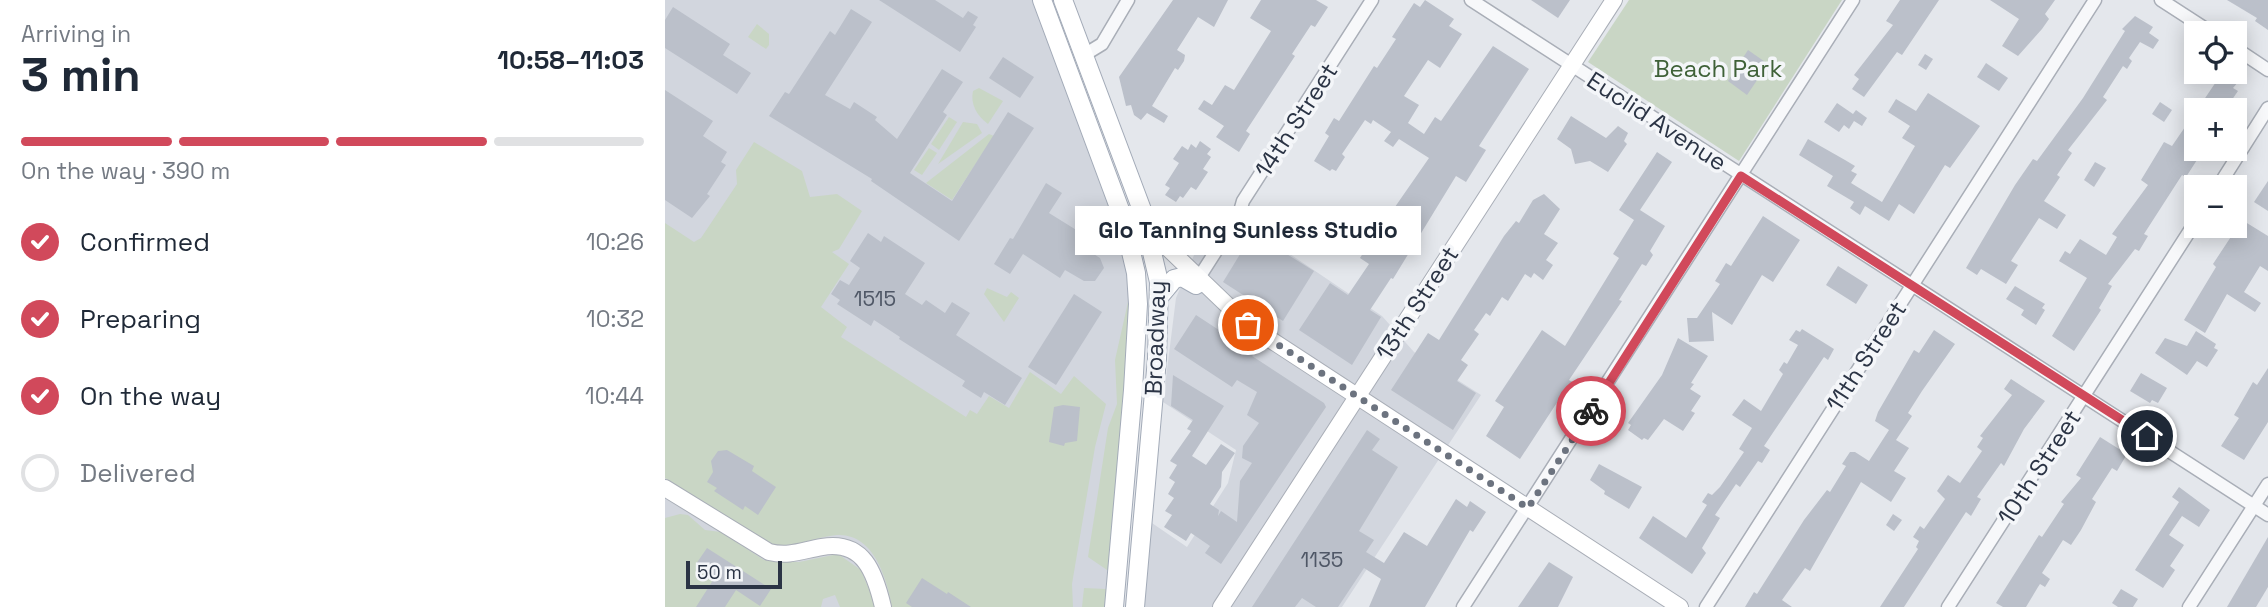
<!DOCTYPE html>
<html lang="en">
<head>
<meta charset="utf-8">
<style>
  :root { --surface:#fff; --page:#f6f6f7; --text:#1f2937; --muted:#747a83; --line:#e0e1e3; --accent:#d1495b }
  body { margin:0; font-family:"Space Grotesk",sans-serif; background:var(--page); color:var(--text); height:100vh; display:flex; flex-direction:column; font-size:26px; white-space:nowrap }
  * { box-sizing:border-box; margin:0 }
  p { font-size:23px; color:var(--muted) }
  .icon { flex:none; width:38px; height:38px; fill:none; stroke:currentColor; stroke-width:2; stroke-linecap:round; stroke-linejoin:round }
  .map { position:relative; flex:1; overflow:hidden }
  .sheet { display:flex; flex-direction:column; background:var(--surface); width:665px }
  .sheet>* { flex:none }
  .buttons { position:absolute; left:1519px; top:21px; display:grid; gap:14px }
  .buttons a { display:grid; place-items:center; width:63px; height:63px; border-radius:0px; background:var(--surface); box-shadow:0 4px 18px #0003; font-size:35px }
  .scale { position:absolute; left:21px; bottom:18px; width:96px; box-sizing:border-box; padding-left:7px; border:4px solid #2b3445; border-top:0; font-size:19px; line-height:24px; white-space:nowrap; color:#2b3445; -webkit-text-stroke:5px #f4f6f9; paint-order:stroke }
  .pin { position:absolute; display:grid; place-items:center; width:60px; height:60px; color:#fff; margin:-30px; border:4px solid #fff; border-radius:50%; box-shadow:0 2px 7px #0007 }
  .courier { position:absolute; display:grid; place-items:center; width:70px; height:70px; margin:-35px; border:5px solid #d1495b; border-radius:50%; background:#fff; color:#222; box-shadow:0 2px 9px #0007 }
  .bubble { position:absolute; height:49px; border-radius:0px; background:var(--surface); box-shadow:0 4px 18px #0003; font-size:23px; font-weight:800; line-height:49px; text-align:center }
  .summary em { font-style:normal; font-weight:800 }
  .summary div { display:flex; flex-direction:column-reverse }
  .summary { display:flex; align-items:center; justify-content:space-between; height:119px; padding:0 21px }
  h1 { font-size:46px; font-weight:800; line-height:52px }
  .bar { display:grid; grid-template-columns:repeat(4,1fr); gap:10px 7px; align-content:center; height:84px; padding:0 21px }
  .bar i { height:9px; border-radius:5px; background:var(--line) }
  .bar .selected { background:var(--accent) }
  .bar p { grid-column:span 4 }
  ol { padding:0 21px; list-style:none }
  li { display:flex; align-items:center; gap:21px; height:77px }
  li p { margin-inline-start:auto }
  li .icon { padding:7px; border-radius:50%; background:var(--accent); color:#fff; stroke-width:4 }
  li:last-child { color:var(--muted) }
  li i { width:38px; height:38px; border:4px solid var(--line); border-radius:50% }
  main { display:flex; flex:1; min-height:0 }
  .map>svg:first-child { display:block }
  .built { fill:#d2d6de }
  .green { fill:#c9d6c5 }
  .building { fill:#bbc0ca }
  .lines { fill:none; stroke-linecap:round; stroke-linejoin:round }
  .street-casing { stroke:#a9aeb7; stroke-width:15 }
  .secondary-casing { stroke:#a9aeb7; stroke-width:18 }
  .primary-casing { stroke:#a3abb8; stroke-width:20 }
  .street { stroke:#f7f8fa; stroke-width:12 }
  .secondary { stroke:#fff; stroke-width:16 }
  .primary { stroke:#fff; stroke-width:18 }
  .done { stroke:#6c737f; stroke-width:7; stroke-dasharray:0 12.6 }
  .route { stroke:#d1495b; stroke-width:9 }
  .labels { text-anchor:middle; dominant-baseline:central; stroke-width:7; stroke-linejoin:round; paint-order:stroke }
  .number-label { font-size:21px; fill:#4f5766 }
  .park-label { font-size:24px; fill:#3f6138; stroke:#f4f6f9 }
  .street-label { font-size:24px; fill:#2b3445; stroke:#f4f6f9 }
</style>
</head>
<body>
<main>
<section class="sheet">
<div class="summary"><div><h1>3 min</h1><p>Arriving in</p></div><em>10:58–11:03</em></div>
<div class="bar"><i class="selected"></i><i class="selected"></i><i class="selected"></i><i></i><p>On the way · 390 m</p></div>
<ol>
<li><svg class="icon" aria-label="check" viewBox="0 0 24 24"><path d="M5 12l5 5 9-10"/></svg>Confirmed<p>10:26</p></li>
<li><svg class="icon" aria-label="check" viewBox="0 0 24 24"><path d="M5 12l5 5 9-10"/></svg>Preparing<p>10:32</p></li>
<li><svg class="icon" aria-label="check" viewBox="0 0 24 24"><path d="M5 12l5 5 9-10"/></svg>On the way<p>10:44</p></li>
<li><i></i>Delivered</li>
</ol>
</section>
<div class="map">
<svg width="1603" height="607" viewBox="0 0 1603 607">
  <rect width="100%" height="100%" fill="#e4e7ec"/>
  <g class="built">
    <polygon points="0,0 370,0 460,248 467,302 442,607 0,607"/>
    <polygon points="558,209 717,316 749,352 816,395 677,607 476,607 484,521 522,547 563,483 571,450 498,402 511,298 532,248"/>
  </g>
  <g class="green">
    <polygon points="964,0 1177,0 1074,161 923,62"/>
    <polygon points="92,24 104,34 104,45 101,49 83,37"/>
    <path d="M314,88l24,13 -15,23c-11,-8 -18,-20 -15,-33z"/>
    <polygon points="284,117 292,122 274,150 266,144"/>
    <polygon points="298,122 312,124 317,133 273,164"/>
    <polygon points="324,134 329,136 287,200 261,183"/>
    <path d="M89,142l48,29 8,26 27,-3 25,17 -23,38 -7,3 17,12 -28,43 26,20 -6,10 125,80 4,-7 7,4 12,-18 20,12 21,-36 31,22 13,-18 32,28 -11,43 -23,137 1,23h-181c-5,-28 -18,-74 -55,-72 -25,2 -44,15 -69,8l-103,-65v-255l29,19 7,-4 36,-54 -1,-14z"/>
    <polygon points="264,148 272,153 257,175 249,170"/>
    <polygon points="322,288 342,297 346,292 354,298 339,322 319,294"/>
    <polygon points="463,302 466,303 465,338 445,572 423,557 443,428 452,404 450,360"/>
    <polygon points="15,514 23,515 40,530 56,532 99,560 134,562 173,554 196,570 211,607 175,607 170,595 158,599 156,607 0,607 0,518"/>
    <polygon points="419,588 441,589 441,607 417,607"/>
  </g>
  <g class="building">
    <polygon points="214,0 270,0 298,18 303,11 313,17 308,25 311,27 295,52"/>
    <polygon points="508,0 563,0 549,27 533,17 512,50 520,55 519,61 513,70 510,68 487,106 503,116 499,123 482,113 476,120 469,115 466,105 461,106 454,77"/>
    <polygon points="596,0 651,0 663,7 650,27 646,25 627,54 630,56 581,131 585,134 574,152 551,137 559,126 533,109 539,100 547,105 560,85 569,90 606,31 585,18"/>
    <polygon points="760,0 789,19 784,26 797,34 775,68 763,60 739,96 754,105 743,123 759,134 770,117 776,121 828,46 864,69 814,146 821,150 801,182 791,176 728,279 726,278 705,310 716,317 687,365 634,330 665,283 683,295 704,264 695,258 708,237 701,233 715,212 723,217 764,158 734,139 728,147 719,141 726,132 708,120 706,124 700,120 677,154 680,157 671,171 667,169 665,171 649,161 664,136 660,133 669,118 674,121 709,66 712,68 731,39 727,37 749,3 755,7"/>
    <polygon points="866,0 905,0 893,18"/>
    <polygon points="1235,0 1274,0 1237,55 1232,52 1199,97 1187,89 1194,79 1189,75 1228,25 1221,21"/>
    <polygon points="1325,0 1390,0 1380,14 1384,19 1377,29 1353,56 1337,46 1354,19"/>
    <polygon points="1562,0 1603,0 1603,30 1590,21 1592,18"/>
    <polygon points="8,7 65,44 58,55 86,73 72,94 0,48 0,20"/>
    <polygon points="186,9 207,22 160,95 185,109 189,102 212,117 210,120 232,139 277,69 298,82 278,112 282,115 245,173 287,201 343,112 369,128 294,241 206,181 207,179 104,116 120,92 124,94 165,31 170,35"/>
    <polygon points="1470,16 1488,27 1484,33 1494,40 1488,49 1475,42 1464,58 1467,61 1462,69 1458,66 1438,97 1442,100 1403,150 1407,153 1392,175 1395,177 1379,201 1401,215 1392,229 1374,218 1346,261 1353,265 1341,284 1316,269 1312,275 1301,268 1350,185 1368,159 1372,161 1418,98 1460,31 1457,29"/>
    <polygon points="1083,50 1103,64 1082,95 1063,81"/>
    <polygon points="1260,54 1268,59 1261,70 1253,65"/>
    <polygon points="338,57 369,77 355,98 324,78"/>
    <polygon points="1321,63 1343,78 1334,91 1312,77"/>
    <polygon points="1557,73 1574,81 1568,88 1573,91 1560,110 1532,110"/>
    <polygon points="0,90 48,121 38,136 62,152 56,162 61,165 42,194 45,196 27,218 0,200"/>
    <polygon points="1263,93 1315,126 1285,168 1280,165 1249,214 1234,204 1224,221 1200,206 1195,215 1185,208 1189,202 1162,186 1168,176 1134,155 1143,139 1180,160 1190,166 1186,171 1192,174 1186,183 1217,202 1250,146 1237,138 1245,126 1223,112 1231,99 1251,111"/>
    <polygon points="1495,102 1507,110 1499,122 1487,114"/>
    <polygon points="1172,103 1188,114 1191,110 1202,118 1197,126 1189,121 1184,129 1179,125 1174,132 1159,122"/>
    <polygon points="1531,111 1531,149 1539,149 1521,177 1517,175 1479,234 1483,236 1474,251 1470,249 1443,284 1447,286 1434,308 1436,310 1409,351 1387,336 1422,278 1394,261 1400,251 1405,254 1415,239 1441,255 1452,237 1447,234 1483,185 1476,180 1493,152 1499,142 1507,146"/>
    <polygon points="906,116 941,138 953,126 963,133 959,141 962,144 943,172 925,161 910,164 906,149 892,139"/>
    <polygon points="535,141 546,149 542,154 546,157 538,169 543,172 531,190 526,187 518,198 515,196 511,202 500,195 505,188 500,185 514,163 508,159 517,146 523,150 526,144 531,148"/>
    <polygon points="992,152 1007,162 975,210 1000,226 985,251 988,255 981,266 977,264 954,300 957,301 904,380 914,386 901,407 893,401 855,459 821,436 839,407 830,401 877,330 900,346 954,258 948,254 969,220 954,210"/>
    <polygon points="1430,162 1441,168 1429,187 1419,180"/>
    <polygon points="1603,181 1603,211 1589,202"/>
    <polygon points="381,183 397,193 384,213 421,236 416,246 435,258 439,268 430,281 419,281 400,270 395,278 358,254 345,274 329,264 345,238 348,239"/>
    <polygon points="879,194 895,209 879,234 893,243 881,260 888,265 878,280 869,273 866,278 860,274 843,301 837,297 825,316 821,313 809,330 814,334 796,360 803,365 792,381 811,393 788,430 726,390 763,333 774,340 839,236 851,221 854,223 868,200"/>
    <polygon points="1098,216 1135,240 1108,282 1097,275 1067,325 1047,312 1049,341 1024,342 1022,318 1032,318 1055,284 1050,281 1061,263 1066,266"/>
    <polygon points="1577,220 1603,236 1603,271 1595,266 1579,292 1596,303 1590,312 1562,294 1540,333 1519,320 1551,267 1548,264"/>
    <polygon points="203,233 216,242 219,236 260,263 240,294 257,305 261,300 280,313 287,302 305,313 291,335 357,378 340,405 319,392 316,398 297,386 300,381 234,339 235,337 209,320 206,326 172,304 175,300 166,294 175,280 184,285 195,268 185,261"/>
    <polygon points="588,233 649,271 618,321 558,282"/>
    <polygon points="1173,266 1203,285 1191,304 1161,285"/>
    <polygon points="1350,286 1380,304 1377,308 1380,310 1371,325 1356,315 1359,310 1341,299"/>
    <polygon points="409,294 437,312 391,385 363,367"/>
    <polygon points="531,315 589,353 587,356 659,403 661,407 556,564 540,553 545,546 526,533 521,541 499,527 507,515 500,511 509,498 503,494 510,482 504,478 512,465 505,461 526,431 522,429 528,420 506,406 508,375 559,406 527,456 541,465 556,444 570,453 557,472 556,487 545,504 554,510 553,516 556,511 572,522 575,481 587,463 577,458 578,446 594,423 582,415 592,392 572,380 567,387 509,349"/>
    <polygon points="1137,329 1169,349 1163,360 1159,357 1099,446 1105,450 1097,463 1093,461 1075,487 1071,484 1050,515 1055,518 1037,548 1041,553 1027,574 974,538 988,516 1021,538 1042,505 1037,502 1043,493 1047,495 1055,487 1079,452 1074,449 1087,428 1067,415 1079,399 1096,411 1118,374 1114,370 1119,362 1122,364 1133,345 1124,340 1131,330 1135,332"/>
    <polygon points="1269,330 1290,344 1257,391 1243,413 1247,416 1231,440 1244,448 1229,471 1241,478 1226,502 1196,482 1145,571 1140,568 1117,600 1127,607 1080,607 1089,592 1092,594 1139,520 1162,490 1165,492 1181,466 1177,464 1185,452 1190,452 1204,461 1224,430 1210,421 1213,412 1249,350 1254,353"/>
    <polygon points="1531,331 1551,344 1549,348 1553,350 1542,367 1532,361 1522,375 1490,353 1500,338 1522,346"/>
    <polygon points="1013,338 1043,356 1026,383 1029,384 1025,389 1036,396 1026,411 1030,413 1018,431 999,419 983,440 979,438 977,440 963,430 966,425 963,423 997,375"/>
    <polygon points="1603,368 1603,422 1579,460 1556,446 1574,418 1569,415 1588,382 1592,385"/>
    <polygon points="1476,373 1502,388 1493,403 1487,400 1485,403 1465,391"/>
    <polygon points="1346,379 1380,401 1359,429 1339,466 1336,463 1312,497 1316,499 1306,516 1301,512 1239,607 1215,607 1253,549 1251,547 1254,541 1248,537 1255,526 1259,529 1280,499 1272,491 1283,475 1295,483 1317,451 1312,447 1318,438 1315,436 1347,395 1339,389"/>
    <polygon points="398,405 415,407 412,441 400,443 399,446 384,442 389,407"/>
    <polygon points="702,430 715,439 707,450 733,467 694,531 709,540 701,552 719,563 739,532 762,546 791,499 802,507 805,501 821,512 808,532 805,530 760,607 704,607 716,579 699,568 673,607 651,607 637,598 630,607 587,607"/>
    <polygon points="1435,437 1462,454 1452,471 1447,468 1427,499 1431,502 1416,530 1406,545 1398,540 1377,573 1385,579 1380,587 1375,584 1373,587 1361,607 1338,607 1331,603 1374,535 1377,537 1399,504 1396,502 1416,478 1411,475"/>
    <polygon points="62,450 89,466 87,471 111,487 93,515 80,506 78,510 49,491 52,488 42,482 48,472 46,461 53,451"/>
    <polygon points="934,464 977,487 964,509 939,494 940,491 925,480"/>
    <polygon points="1514,487 1545,510 1534,527 1517,516 1504,535 1519,545 1505,566 1510,570 1498,588 1470,570 1514,502 1507,497"/>
    <polygon points="1228,514 1237,520 1229,531 1221,525"/>
    <polygon points="1603,537 1603,587 1591,607 1562,607"/>
    <polygon points="42,548 106,589 95,606 71,590 60,607 31,607 50,577 31,564"/>
    <polygon points="884,562 908,577 893,607 853,607"/>
    <polygon points="257,578 282,594 283,592 306,607 247,607 241,603"/>
    <polygon points="1456,589 1473,599 1468,607 1453,607 1447,603"/>
  </g>
  <g class="lines">
    <defs>
      <g id="street">
        <polyline points="806,0 1603,515"/>
        <polyline points="1496,0 1547,33"/>
        <polyline points="1570,48 1603,70"/>
        <polyline points="419,55 437,44 463,0"/>
        <polyline points="1553,187 1603,108"/>
        <polyline points="535,276 574,215 578,201 707,0"/>
        <polyline points="798,607 1188,0"/>
        <polyline points="1041,607 1430,0"/>
        <polyline points="1283,607 1531,221"/>
        <polyline points="1524,607 1603,484"/>
      </g>
      <g id="secondary">
        <polyline points="485,231 583,325 1015,607"/>
        <path d="M0,488l104,64c21,5 34,-2 53,-5 42,-7 53,26 61,60"/>
        <polyline points="556,607 949,0"/>
      </g>
      <g id="primary">
        <polyline points="377,0 458,218 471,273 473,304 468,390 449,607"/>
        <polyline points="398,0 477,210 494,282 492,359 470,607"/>
        <polyline points="494,297 509,279 517,277 531,285"/>
      </g>
    </defs>
    <use href="#street" class="street-casing"/>
    <use href="#secondary" class="secondary-casing"/>
    <use href="#primary" class="primary-casing"/>
    <use href="#street" class="street"/>
    <use href="#secondary" class="secondary"/>
    <use href="#primary" class="primary"/>
  </g>
  <g class="lines">
    <polyline class="done" points="583,325 863,508 926,411"/>
    <polyline class="route" points="926,411 1076,176 1482,436"/>
  </g>
  <g class="labels">
    <g class="number-label">
      <text x="210" y="298">1515</text>
      <text x="657" y="559">1135</text>
    </g>
    <g class="park-label">
      <text x="1053" y="68">Beach Park</text>
    </g>
    <g class="street-label">
      <text transform="translate(631 120) rotate(-57)">14th Street</text>
      <text transform="translate(992 121) rotate(33)">Euclid Avenue</text>
      <text transform="translate(752 303) rotate(-57)">13th Street</text>
      <text transform="translate(490 338) rotate(-88)">Broadway</text>
      <text transform="translate(1201 356) rotate(-57)">11th Street</text>
      <text transform="translate(1374 467) rotate(-57)">10th Street</text>
    </g>
  </g>
</svg>
<div class="buttons">
<a><svg class="icon" aria-label="locate" viewBox="0 0 24 24"><circle cx="12" cy="12" r="6"/><path d="M12 2v4M12 18v4M2 12h4M18 12h4"/></svg></a>
<a>+</a>
<a>−</a>
</div>
<div class="scale">50 m</div>
<div class="pin" style="left:583px;top:325px;background:#ea580c"><svg class="icon" aria-label="bag" viewBox="0 0 24 24"><path d="M5 8h14l-1 12H6zM9 8a3 3 0 0 1 6 0"/></svg></div>
<div class="pin" style="left:1482px;top:436px;background:#1f2937"><svg class="icon" aria-label="home" viewBox="0 0 24 24"><path d="M3 11l9-7 9 7M6 9v11h12V9"/></svg></div>
<div class="courier" style="left:926px;top:411px"><svg class="icon" aria-label="bike" viewBox="0 0 24 24"><circle cx="6" cy="16" r="4"/><circle cx="18" cy="16" r="4"/><path d="M6 16l4-8h5l3 8M10 8l3 8H6M13 5h3"/></svg></div>
<div class="bubble" style="left:410px;top:206px;width:346px">Glo Tanning Sunless Studio</div>
</div>
</main>
</body>
</html>
